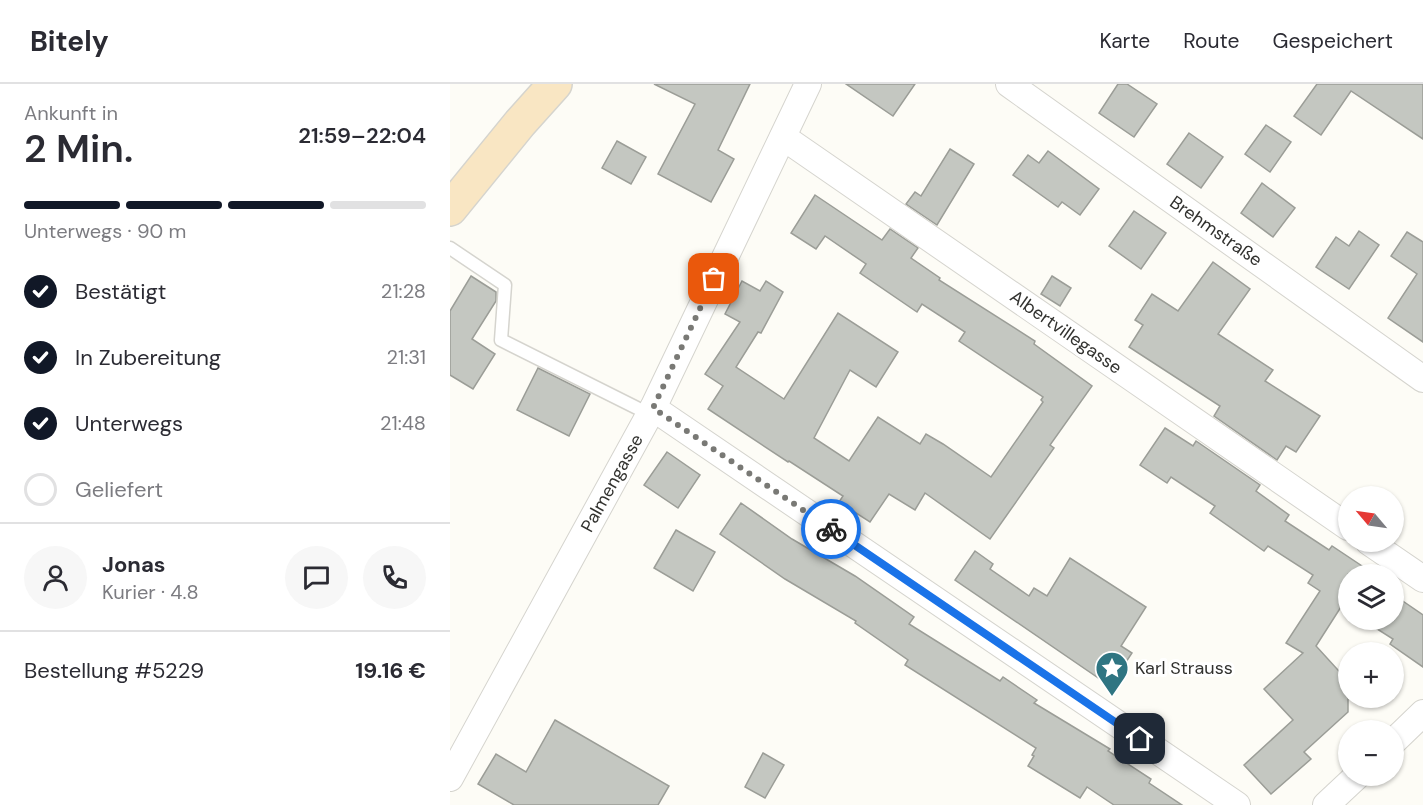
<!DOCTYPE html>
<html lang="de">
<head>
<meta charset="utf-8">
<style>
  :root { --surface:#fff; --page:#f7f7f7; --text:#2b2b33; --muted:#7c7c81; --line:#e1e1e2; --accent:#111827 }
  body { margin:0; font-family:"DM Sans",sans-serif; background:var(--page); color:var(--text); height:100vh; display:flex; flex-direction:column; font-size:22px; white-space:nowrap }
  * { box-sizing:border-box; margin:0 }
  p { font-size:20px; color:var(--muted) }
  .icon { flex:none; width:33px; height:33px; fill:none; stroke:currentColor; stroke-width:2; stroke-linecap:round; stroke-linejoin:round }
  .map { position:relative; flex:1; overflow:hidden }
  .sheet { display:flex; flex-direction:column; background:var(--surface); width:450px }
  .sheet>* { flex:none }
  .needle { width:39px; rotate:299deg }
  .controls { position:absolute; left:888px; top:402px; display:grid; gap:12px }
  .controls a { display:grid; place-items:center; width:66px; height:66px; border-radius:50%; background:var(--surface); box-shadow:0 2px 4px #0004; font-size:30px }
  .pin { position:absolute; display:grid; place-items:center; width:51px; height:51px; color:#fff; margin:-26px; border-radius:12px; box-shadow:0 3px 9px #0006 }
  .courier { position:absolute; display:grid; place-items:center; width:60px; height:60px; margin:-30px; border:4px solid #1a73e8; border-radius:50%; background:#fff; color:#222; box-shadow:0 2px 8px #0007 }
  .summary em { font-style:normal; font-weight:600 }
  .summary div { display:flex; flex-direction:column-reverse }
  .summary { display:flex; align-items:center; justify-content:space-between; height:102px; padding:0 24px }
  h1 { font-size:39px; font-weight:600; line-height:45px }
  .bar { display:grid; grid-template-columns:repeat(4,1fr); gap:9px 6px; align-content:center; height:72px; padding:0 24px }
  .bar i { height:8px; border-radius:4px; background:var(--line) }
  .bar .current { background:var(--accent) }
  .bar p { grid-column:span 4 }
  .line { display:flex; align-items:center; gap:15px; padding:0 24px; border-top:2px solid var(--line) }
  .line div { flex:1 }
  .round { display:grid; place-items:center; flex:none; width:63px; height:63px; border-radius:32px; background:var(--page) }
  ol { padding:0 24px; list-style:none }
  li { display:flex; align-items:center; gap:18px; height:66px }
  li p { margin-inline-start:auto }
  li .icon { padding:6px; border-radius:50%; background:var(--accent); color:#fff; stroke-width:4 }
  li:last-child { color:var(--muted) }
  li i { width:33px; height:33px; border:3px solid var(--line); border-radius:50% }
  header { display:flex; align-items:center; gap:36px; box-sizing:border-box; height:84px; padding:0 30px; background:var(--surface); border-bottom:2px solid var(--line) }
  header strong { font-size:28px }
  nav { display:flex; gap:33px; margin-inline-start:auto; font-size:21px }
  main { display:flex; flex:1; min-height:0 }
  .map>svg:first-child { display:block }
  .building { fill:#c4c7c1; stroke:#9b9d97; stroke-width:1.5 }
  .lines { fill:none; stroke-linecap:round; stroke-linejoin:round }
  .service-casing { stroke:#d5d4ce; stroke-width:15 }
  .minor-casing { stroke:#d5d4ce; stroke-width:28 }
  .secondary-casing { stroke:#d5d4ce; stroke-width:36 }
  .service { stroke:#fff; stroke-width:12 }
  .minor { stroke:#fff; stroke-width:26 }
  .secondary { stroke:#f9e6c3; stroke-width:33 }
  .done { stroke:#797975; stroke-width:6; stroke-dasharray:0 10.8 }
  .route { stroke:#1a73e8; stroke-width:8 }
  .labels { text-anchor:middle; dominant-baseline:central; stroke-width:6; stroke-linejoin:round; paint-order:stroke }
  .street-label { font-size:18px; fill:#32322f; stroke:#fff }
  .poi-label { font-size:18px; fill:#32322f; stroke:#fff; text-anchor:start }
</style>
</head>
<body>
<header>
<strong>Bitely</strong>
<nav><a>Karte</a><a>Route</a><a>Gespeichert</a></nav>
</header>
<main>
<section class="sheet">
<div class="summary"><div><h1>2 Min.</h1><p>Ankunft in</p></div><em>21:59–22:04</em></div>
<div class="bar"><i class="current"></i><i class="current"></i><i class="current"></i><i></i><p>Unterwegs · 90 m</p></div>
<ol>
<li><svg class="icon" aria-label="check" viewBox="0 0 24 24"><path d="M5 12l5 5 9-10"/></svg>Bestätigt<p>21:28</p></li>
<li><svg class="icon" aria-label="check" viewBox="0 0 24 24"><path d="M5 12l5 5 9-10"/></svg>In Zubereitung<p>21:31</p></li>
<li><svg class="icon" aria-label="check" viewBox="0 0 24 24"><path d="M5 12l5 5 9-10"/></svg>Unterwegs<p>21:48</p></li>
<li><i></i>Geliefert</li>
</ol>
<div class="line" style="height:108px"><a class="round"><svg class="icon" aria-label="person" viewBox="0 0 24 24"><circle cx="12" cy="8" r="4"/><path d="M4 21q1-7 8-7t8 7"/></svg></a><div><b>Jonas</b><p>Kurier · 4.8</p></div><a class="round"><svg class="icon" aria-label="chat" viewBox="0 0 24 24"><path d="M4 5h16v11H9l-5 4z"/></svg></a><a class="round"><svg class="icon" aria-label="phone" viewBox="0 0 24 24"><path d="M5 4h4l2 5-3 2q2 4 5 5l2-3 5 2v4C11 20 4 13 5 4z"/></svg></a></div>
<div class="line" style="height:78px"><div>Bestellung #5229</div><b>19.16 €</b></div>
</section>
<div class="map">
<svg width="973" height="721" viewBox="0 0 973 721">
  <rect width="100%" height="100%" fill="#fdfcf6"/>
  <g class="building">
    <polygon points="204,0 300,0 268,66 284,75 261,118 208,90 245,20"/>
    <polygon points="396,0 465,0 443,32"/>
    <polygon points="668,0 677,0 707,20 684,53 649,29"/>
    <polygon points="867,0 973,0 973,55 901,7 871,51 844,32"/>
    <polygon points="816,41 841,58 820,88 795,70"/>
    <polygon points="739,49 773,73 751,104 717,80"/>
    <polygon points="167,57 196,73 181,100 152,84"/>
    <polygon points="500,65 524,80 487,141 456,120 465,108 471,112"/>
    <polygon points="598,67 649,105 630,131 612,118 608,123 563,91 578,71 589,79"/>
    <polygon points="812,99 845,124 823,153 791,129"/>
    <polygon points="365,111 432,156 440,145 468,164 461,174 490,194 489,196 585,257 584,260 642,302 600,361 604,364 540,455 475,409 465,426 439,410 420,438 389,418 393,412 339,377 338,378 258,325 273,302 255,290 290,238 275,230 292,197 310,207 316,197 333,208 311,249 308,248 286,283 334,315 388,229 448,268 426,303 400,286 364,354 399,377 428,333 470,360 476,350 493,360 541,393 593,318 591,316 593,313 509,257 515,248 472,220 467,228 410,189 416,180 375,152 366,165 341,149"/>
    <polygon points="684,127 716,149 691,185 659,162"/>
    <polygon points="909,147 929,161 899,205 866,183 886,153 899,162"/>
    <polygon points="957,148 973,158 973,258 938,234 967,190 941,172"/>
    <polygon points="763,178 800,205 768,250 823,286 815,297 870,332 846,368 836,362 827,376 764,332 770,322 679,263 693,241 685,236 702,210 728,227"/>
    <polygon points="21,192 46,208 46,217 22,255 45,270 23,305 0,291 0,227"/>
    <polygon points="602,192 621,204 610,222 591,210"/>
    <polygon points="88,284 140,310 119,352 67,326"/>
    <polygon points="715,344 743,362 746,357 810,401 806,407 839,431 835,437 879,466 882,462 924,490 898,490 898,512 866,562 898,597 898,628 854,668 861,675 821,710 794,681 843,636 814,605 853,569 836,559 870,507 858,499 863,491 818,462 814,467 760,429 765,422 721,393 717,399 690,381"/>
    <polygon points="217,368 250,391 228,424 194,401"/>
    <polygon points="291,419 342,455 405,492 464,533 459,540 550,597 553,593 587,616 584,619 660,665 658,667 701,695 699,699 732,721 664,721 637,703 630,714 578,682 584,672 582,671 586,664 455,581 458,576 405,539 406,537 335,495 270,450"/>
    <polygon points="226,446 265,468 243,507 204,484"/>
    <polygon points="525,467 543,480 540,485 579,512 584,504 597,512 620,474 696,523 671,562 682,569 660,602 505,496"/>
    <polygon points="944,511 973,531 973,583 940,560 943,555 913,536 944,536"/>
    <polygon points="105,636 219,702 208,721 64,721 28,700 46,670 76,688"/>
    <polygon points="313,669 334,681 315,714 295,703"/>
  </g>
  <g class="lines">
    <defs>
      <polyline id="service" points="0,164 55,201 51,256 199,330"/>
      <g id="minor">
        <polyline points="559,0 973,295"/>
        <polyline points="333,53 898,443"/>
        <polyline points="203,324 787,721"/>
        <polyline points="919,458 973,495"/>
        <polyline points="944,657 973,629"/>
        <polyline points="0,694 203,324 358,0"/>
        <polyline points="876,721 907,692"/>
      </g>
      <polyline id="secondary" points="0,125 70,39 105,0"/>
    </defs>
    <use href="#service" class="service-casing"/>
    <use href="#minor" class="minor-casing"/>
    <use href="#secondary" class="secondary-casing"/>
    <use href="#service" class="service"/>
    <use href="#minor" class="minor"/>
    <use href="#secondary" class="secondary"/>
  </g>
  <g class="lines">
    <polyline class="done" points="264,195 203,324 381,445"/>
    <polyline class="route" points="381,445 690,655"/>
  </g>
  <defs>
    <symbol id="sight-pin" viewBox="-11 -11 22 30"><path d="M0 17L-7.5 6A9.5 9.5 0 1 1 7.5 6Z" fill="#2f7582" stroke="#fff"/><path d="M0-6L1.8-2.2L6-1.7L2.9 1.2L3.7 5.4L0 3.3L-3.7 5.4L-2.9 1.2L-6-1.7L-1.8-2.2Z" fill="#fff"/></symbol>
  </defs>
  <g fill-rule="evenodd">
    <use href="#sight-pin" x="643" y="565" width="38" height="52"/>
  </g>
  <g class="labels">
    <g class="street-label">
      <text transform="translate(766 147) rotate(35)">Brehmstraße</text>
      <text transform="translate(616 248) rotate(35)">Albertvillegasse</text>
      <text transform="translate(162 399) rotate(-61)">Palmengasse</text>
    </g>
    <g class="poi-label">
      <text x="685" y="584">Karl Strauss</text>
    </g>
  </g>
</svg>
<div class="controls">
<a><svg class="needle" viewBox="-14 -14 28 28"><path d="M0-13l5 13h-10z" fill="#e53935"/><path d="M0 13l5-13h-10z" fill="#7c7c81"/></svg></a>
<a><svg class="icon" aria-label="layers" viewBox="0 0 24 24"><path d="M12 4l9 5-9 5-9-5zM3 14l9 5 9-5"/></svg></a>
<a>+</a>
<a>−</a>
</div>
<div class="pin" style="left:264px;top:195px;background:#ea580c"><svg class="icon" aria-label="bag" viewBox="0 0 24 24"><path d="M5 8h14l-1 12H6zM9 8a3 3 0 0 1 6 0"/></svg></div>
<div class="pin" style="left:690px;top:655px;background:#1f2937"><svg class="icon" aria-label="home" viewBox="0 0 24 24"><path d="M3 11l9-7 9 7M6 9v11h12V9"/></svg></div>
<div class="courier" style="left:381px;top:445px"><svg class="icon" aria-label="bike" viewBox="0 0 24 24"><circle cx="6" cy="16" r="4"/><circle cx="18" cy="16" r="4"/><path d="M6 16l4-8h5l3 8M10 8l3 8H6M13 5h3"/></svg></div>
</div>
</main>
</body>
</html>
